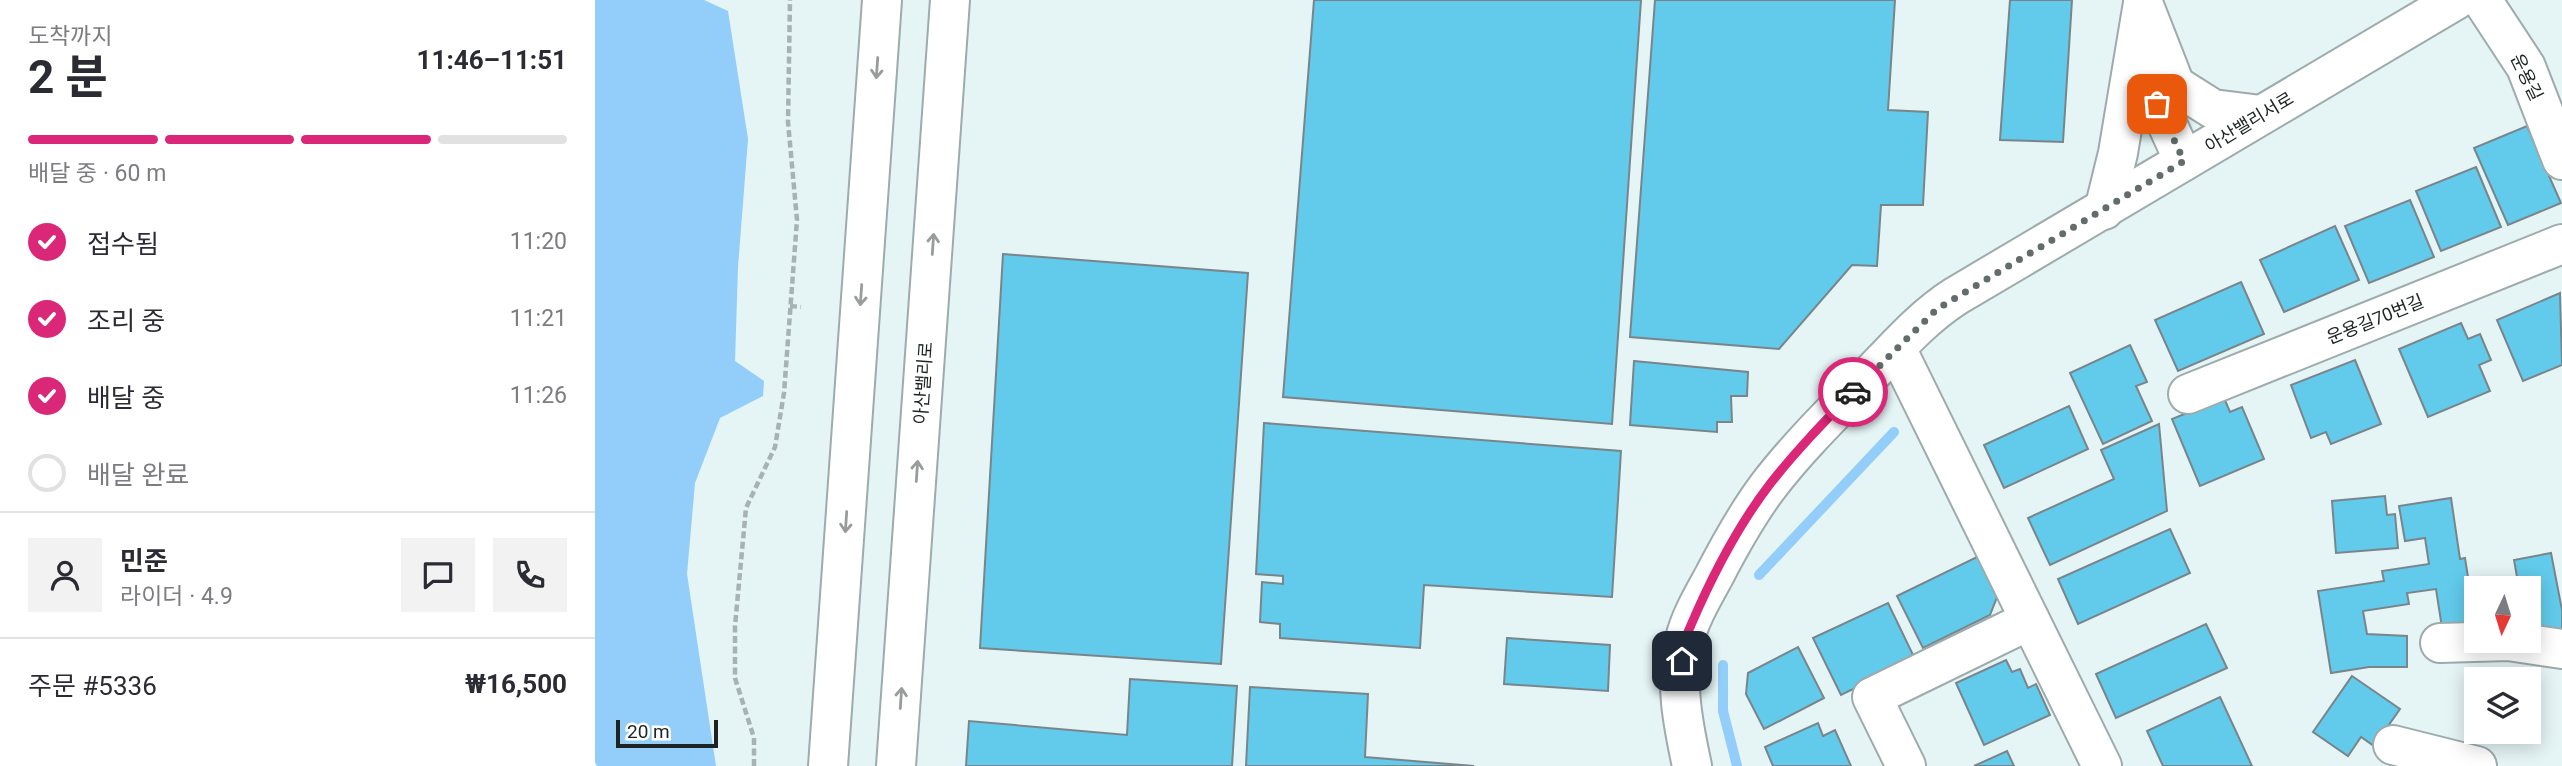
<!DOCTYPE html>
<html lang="ko">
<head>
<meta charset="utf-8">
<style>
  :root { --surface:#fff; --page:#f2f2f3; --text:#2b2b33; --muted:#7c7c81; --line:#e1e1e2; --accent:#db2777 }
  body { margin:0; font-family:Roboto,"Noto Sans KR",sans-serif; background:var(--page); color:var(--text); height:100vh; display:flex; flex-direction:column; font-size:26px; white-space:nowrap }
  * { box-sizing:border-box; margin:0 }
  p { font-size:23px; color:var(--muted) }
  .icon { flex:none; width:38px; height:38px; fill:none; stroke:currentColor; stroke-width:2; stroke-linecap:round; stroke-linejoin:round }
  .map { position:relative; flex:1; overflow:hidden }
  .sheet { display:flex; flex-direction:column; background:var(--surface); width:595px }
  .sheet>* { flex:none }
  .needle { width:46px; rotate:184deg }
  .tools { position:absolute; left:1869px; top:576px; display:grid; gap:14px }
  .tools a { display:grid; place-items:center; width:77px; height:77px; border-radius:0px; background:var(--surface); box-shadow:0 4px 18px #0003; font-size:35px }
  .scale { position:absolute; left:21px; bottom:18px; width:102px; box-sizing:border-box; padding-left:7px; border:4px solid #1d2323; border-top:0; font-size:19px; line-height:24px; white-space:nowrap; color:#1d2323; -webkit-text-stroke:5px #fff; paint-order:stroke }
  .pin { position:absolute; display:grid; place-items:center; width:60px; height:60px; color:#fff; margin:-30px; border-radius:14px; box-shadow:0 4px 10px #0006 }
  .courier { position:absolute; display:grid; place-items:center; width:70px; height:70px; margin:-35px; border:5px solid #db2777; border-radius:50%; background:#fff; color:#222; box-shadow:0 2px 9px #0007 }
  .head em { font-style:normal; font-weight:700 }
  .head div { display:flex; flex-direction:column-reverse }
  .head { display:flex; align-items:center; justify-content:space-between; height:119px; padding:0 28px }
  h1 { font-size:46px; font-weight:700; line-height:52px }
  .bar { display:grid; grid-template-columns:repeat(4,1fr); gap:10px 7px; align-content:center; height:84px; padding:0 28px }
  .bar i { height:9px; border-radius:5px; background:var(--line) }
  .bar .current { background:var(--accent) }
  .bar p { grid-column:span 4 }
  .line { display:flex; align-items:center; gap:18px; padding:0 28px; border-top:2px solid var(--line) }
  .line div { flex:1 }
  .round { display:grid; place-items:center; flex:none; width:74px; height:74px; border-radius:0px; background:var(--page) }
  ol { padding:0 28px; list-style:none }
  li { display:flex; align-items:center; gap:21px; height:77px }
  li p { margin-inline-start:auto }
  li .icon { padding:7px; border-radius:50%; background:var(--accent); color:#fff; stroke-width:4 }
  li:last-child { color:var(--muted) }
  li i { width:38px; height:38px; border:4px solid var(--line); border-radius:50% }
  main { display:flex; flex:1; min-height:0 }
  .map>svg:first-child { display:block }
  .water { fill:#93cdf9 }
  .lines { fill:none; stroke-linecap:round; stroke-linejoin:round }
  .stream { stroke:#93cdf9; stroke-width:10 }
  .building { fill:#62cbec; stroke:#79858a; stroke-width:2 }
  .minor-casing { stroke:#9dabac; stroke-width:42 }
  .path { stroke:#a6b2b3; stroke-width:4.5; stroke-dasharray:7 3.5; stroke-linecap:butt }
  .minor { stroke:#fff; stroke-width:38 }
  .oneway { stroke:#999c9c }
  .done { stroke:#636c6c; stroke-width:7; stroke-dasharray:0 12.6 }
  .route { stroke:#db2777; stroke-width:9 }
  .labels { text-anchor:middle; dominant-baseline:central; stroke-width:5; stroke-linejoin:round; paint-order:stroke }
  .street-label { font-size:18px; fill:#1d2323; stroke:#fff }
</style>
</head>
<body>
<main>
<section class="sheet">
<div class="head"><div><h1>2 분</h1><p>도착까지</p></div><em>11:46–11:51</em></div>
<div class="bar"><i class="current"></i><i class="current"></i><i class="current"></i><i></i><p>배달 중 · 60 m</p></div>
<ol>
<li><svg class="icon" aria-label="check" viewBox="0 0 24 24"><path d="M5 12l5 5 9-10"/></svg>접수됨<p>11:20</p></li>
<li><svg class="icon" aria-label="check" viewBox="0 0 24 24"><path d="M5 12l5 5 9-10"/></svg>조리 중<p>11:21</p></li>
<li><svg class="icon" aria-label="check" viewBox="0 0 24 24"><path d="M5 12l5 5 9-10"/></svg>배달 중<p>11:26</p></li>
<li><i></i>배달 완료</li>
</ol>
<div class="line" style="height:126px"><a class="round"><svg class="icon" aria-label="person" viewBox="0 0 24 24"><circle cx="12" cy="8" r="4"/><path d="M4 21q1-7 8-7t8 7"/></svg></a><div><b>민준</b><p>라이더 · 4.9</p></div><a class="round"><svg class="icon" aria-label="chat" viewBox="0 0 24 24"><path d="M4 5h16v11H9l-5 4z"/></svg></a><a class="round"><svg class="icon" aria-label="phone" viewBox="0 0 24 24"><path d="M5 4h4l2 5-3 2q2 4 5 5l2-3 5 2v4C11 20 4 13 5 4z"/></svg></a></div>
<div class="line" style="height:91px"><div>주문 #5336</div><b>₩16,500</b></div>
</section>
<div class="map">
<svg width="1967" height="766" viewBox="0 0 1967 766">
  <rect width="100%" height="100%" fill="#e5f4f5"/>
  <polygon class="water" points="0,0 109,0 133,11 153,139 143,267 140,361 169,381 168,396 125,418 100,483 92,574 121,766 2,766 0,762"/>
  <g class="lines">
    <g class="stream">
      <polyline points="1164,575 1299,432"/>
      <polyline points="1128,665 1128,711 1142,766"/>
    </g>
  </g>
  <g class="building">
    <polygon points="719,0 1046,0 1017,424 688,397"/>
    <polygon points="1060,0 1300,0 1293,110 1333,112 1328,205 1286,205 1282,266 1257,265 1184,349 1035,337"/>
    <polygon points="1415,0 1477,0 1468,142 1405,140"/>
    <polygon points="1932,126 1966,203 1913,225 1879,148"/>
    <polygon points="1881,167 1906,227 1846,251 1821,191"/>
    <polygon points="1815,200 1839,257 1774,283 1750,226"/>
    <polygon points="1740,226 1764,280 1689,312 1665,260"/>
    <polygon points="408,254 653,273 626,664 385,648"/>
    <polygon points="1646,282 1669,334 1583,371 1560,320"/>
    <polygon points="1965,293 1967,365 1928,381 1902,320"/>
    <polygon points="1866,323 1873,339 1885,334 1896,360 1884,365 1895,391 1833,417 1804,349"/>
    <polygon points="1535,345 1552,382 1541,386 1557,421 1508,444 1475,373"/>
    <polygon points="1760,360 1786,424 1736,444 1731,432 1716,438 1696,385"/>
    <polygon points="1039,361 1153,372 1152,396 1136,396 1137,422 1122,422 1122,432 1035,425"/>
    <polygon points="1629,398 1635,412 1647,407 1669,459 1605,486 1577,419"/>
    <polygon points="1474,406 1493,449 1409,488 1389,445"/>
    <polygon points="669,423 1026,451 1017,597 829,585 825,648 685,638 685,624 665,622 667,582 688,584 688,576 661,574"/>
    <polygon points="1564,424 1572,511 1455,565 1433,518 1519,479 1506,450"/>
    <polygon points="1790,496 1792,515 1800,514 1803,548 1741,553 1737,501"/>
    <polygon points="1856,498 1865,559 1870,558 1881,628 1848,634 1841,589 1812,593 1814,604 1768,611 1772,634 1812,636 1812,667 1774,667 1736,673 1723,591 1789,581 1787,571 1834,564 1830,538 1810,541 1804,506"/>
    <polygon points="1575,529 1595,573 1483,624 1463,579"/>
    <polygon points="1956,553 1967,610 1967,631 1934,637 1934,588 1924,588 1919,560"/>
    <polygon points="1386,555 1404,592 1395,615 1328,648 1302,596"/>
    <polygon points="1293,603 1320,659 1246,695 1218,638"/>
    <polygon points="1611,624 1632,668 1521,718 1501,674"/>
    <polygon points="912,638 1015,645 1013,691 909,684"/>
    <polygon points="1203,647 1229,698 1169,729 1151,694 1153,673"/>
    <polygon points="1411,660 1417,672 1425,669 1433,688 1441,684 1455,715 1389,745 1361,683"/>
    <polygon points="1757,676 1805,709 1779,746 1766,737 1753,756 1718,732"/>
    <polygon points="535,679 642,686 637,766 371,766 374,721 532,735"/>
    <polygon points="1934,684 1942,684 1941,705 1934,705"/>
    <polygon points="655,687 773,694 770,757 879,766 651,766"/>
    <polygon points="1625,697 1657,766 1568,766 1552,731"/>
    <polygon points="1223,723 1228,736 1240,730 1256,766 1178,766 1170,747"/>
    <polygon points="1412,751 1419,766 1379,766"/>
  </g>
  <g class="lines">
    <defs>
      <g id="minor">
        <polyline points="1887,0 1931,67 1967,160"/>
        <polyline points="1548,3 1580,85 1618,109 1666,115"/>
        <polyline points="1551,54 1553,82 1589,161"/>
        <polyline points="1509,210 1523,153 1548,3"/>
        <polyline points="1301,348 1507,766"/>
        <polyline points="1593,394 1967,244"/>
        <polyline points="1845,643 1913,641 1967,649"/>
        <polyline points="1798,745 1882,766"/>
        <polyline points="233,766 287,0"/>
        <polyline points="301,766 355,0"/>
        <path d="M1097,766c-9,-42 -18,-85 -7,-127 5,-21 18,-43 29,-63 16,-31 33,-62 55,-91 30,-39 66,-74 101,-110 27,-28 53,-58 86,-79l500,-296"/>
        <polyline points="1311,766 1277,697 1435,620"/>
      </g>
    </defs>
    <use href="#minor" class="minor-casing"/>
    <g class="path">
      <polyline points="195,306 206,307"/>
      <polyline points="159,766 159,738 140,678 140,626 151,508 180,447 189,393 202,220 193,122 195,0"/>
    </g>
    <use href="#minor" class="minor"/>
  </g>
  <defs><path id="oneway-shaft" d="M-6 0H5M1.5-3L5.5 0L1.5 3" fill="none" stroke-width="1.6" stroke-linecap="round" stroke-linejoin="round" transform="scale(1.75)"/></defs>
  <g class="oneway">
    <use href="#oneway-shaft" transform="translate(282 68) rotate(94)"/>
    <use href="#oneway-shaft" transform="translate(338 244) rotate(-86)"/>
    <use href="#oneway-shaft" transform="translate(266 295) rotate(94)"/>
    <use href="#oneway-shaft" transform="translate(322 471) rotate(-86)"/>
    <use href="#oneway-shaft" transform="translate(251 522) rotate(94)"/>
    <use href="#oneway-shaft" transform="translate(306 698) rotate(-86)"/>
  </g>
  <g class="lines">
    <polyline class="done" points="1258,392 1342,309 1589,161 1562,104"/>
    <path class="route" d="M1087,661l3,-22 6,-14c21,-49 46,-98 79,-141 25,-32 54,-62 83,-92"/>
  </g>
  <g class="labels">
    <g class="street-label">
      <text transform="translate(1932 77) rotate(64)">운용길</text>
      <text transform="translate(1654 122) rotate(-31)">아산밸리서로</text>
      <text transform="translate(1780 319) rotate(-22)">운용길70번길</text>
      <text transform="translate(328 383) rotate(-86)">아산밸리로</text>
    </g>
  </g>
</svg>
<div class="tools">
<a><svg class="needle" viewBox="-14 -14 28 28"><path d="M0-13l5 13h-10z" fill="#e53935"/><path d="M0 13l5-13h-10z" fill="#7c7c81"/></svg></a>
<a><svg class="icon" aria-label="layers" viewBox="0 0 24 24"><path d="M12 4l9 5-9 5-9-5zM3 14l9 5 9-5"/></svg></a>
</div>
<div class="scale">20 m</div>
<div class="pin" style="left:1562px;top:104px;background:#ea580c"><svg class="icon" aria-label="bag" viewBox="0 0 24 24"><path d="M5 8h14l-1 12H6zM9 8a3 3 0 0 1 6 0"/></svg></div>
<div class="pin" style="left:1087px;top:661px;background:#1f2937"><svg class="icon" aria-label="home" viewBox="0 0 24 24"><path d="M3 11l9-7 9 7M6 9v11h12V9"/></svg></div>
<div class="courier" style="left:1258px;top:392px"><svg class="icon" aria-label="car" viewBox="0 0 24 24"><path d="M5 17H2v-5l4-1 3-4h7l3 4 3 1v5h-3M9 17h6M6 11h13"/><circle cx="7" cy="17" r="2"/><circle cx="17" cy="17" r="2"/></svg></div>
</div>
</main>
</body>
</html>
